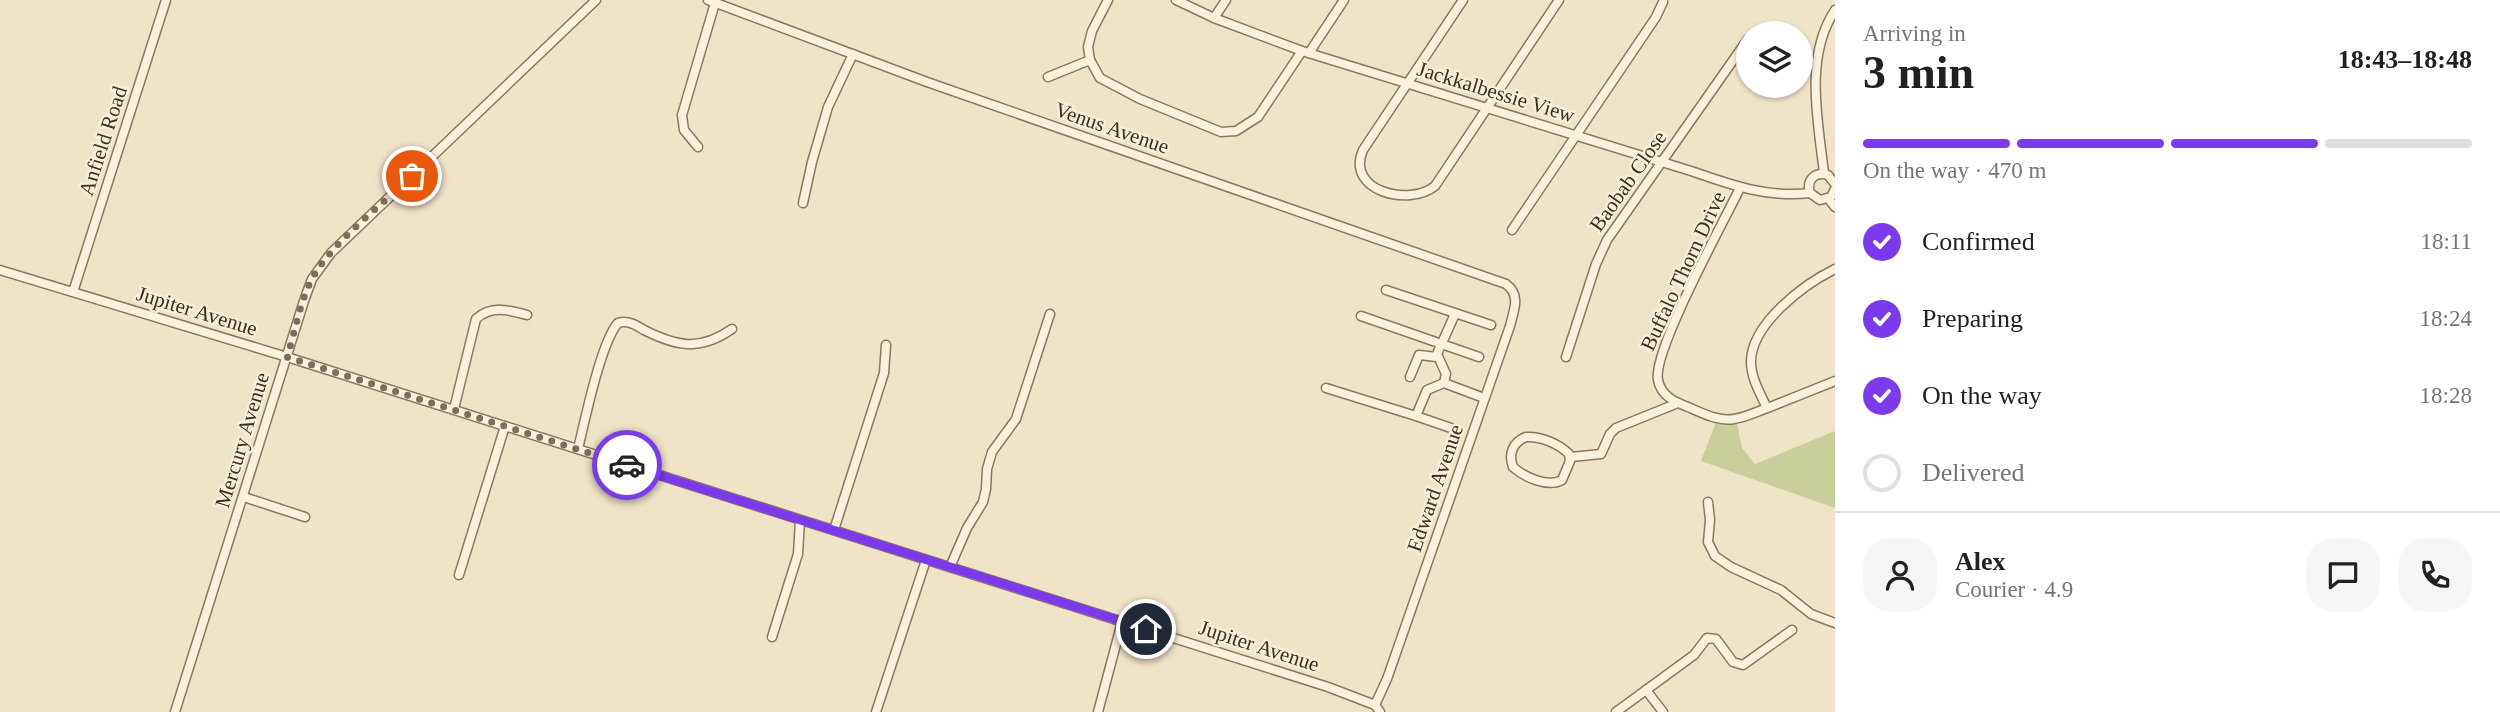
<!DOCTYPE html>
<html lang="en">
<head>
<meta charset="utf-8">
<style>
  :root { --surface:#fff; --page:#f6f6f6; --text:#202124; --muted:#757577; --line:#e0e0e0; --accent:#7c3aed }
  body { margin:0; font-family:Georgia,serif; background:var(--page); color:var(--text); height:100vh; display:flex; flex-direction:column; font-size:26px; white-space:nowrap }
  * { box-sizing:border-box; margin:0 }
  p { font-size:23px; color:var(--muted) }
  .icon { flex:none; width:38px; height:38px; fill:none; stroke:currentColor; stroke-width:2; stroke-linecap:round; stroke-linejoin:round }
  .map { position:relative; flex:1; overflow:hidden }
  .details { display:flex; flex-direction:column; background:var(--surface); width:665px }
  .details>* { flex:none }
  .tools { position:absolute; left:1736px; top:21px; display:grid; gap:14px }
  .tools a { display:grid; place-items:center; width:77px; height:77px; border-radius:50%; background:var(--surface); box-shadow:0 2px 5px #0004; font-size:35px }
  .pin { position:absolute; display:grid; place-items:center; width:60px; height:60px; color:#fff; margin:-30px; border:4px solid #fff; border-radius:50%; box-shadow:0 2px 7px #0007 }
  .courier { position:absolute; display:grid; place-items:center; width:70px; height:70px; margin:-35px; border:5px solid #7c3aed; border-radius:50%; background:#fff; color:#222; box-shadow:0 2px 9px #0007 }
  .overview em { font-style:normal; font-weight:600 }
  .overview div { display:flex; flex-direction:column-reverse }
  .overview { display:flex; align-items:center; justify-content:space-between; height:119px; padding:0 28px }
  h1 { font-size:46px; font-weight:600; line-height:52px }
  .bar { display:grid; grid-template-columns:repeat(4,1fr); gap:10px 7px; align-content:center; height:84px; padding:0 28px }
  .bar i { height:9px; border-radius:5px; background:var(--line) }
  .bar .active { background:var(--accent) }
  .bar p { grid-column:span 4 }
  .line { display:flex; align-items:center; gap:18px; padding:0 28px; border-top:2px solid var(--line) }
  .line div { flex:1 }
  .round { display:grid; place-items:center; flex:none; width:74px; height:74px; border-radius:28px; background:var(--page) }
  ol { padding:0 28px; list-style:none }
  li { display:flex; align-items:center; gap:21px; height:77px }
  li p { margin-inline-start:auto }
  li .icon { padding:7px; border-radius:50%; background:var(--accent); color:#fff; stroke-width:4 }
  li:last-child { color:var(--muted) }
  li i { width:38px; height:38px; border:4px solid var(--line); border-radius:50% }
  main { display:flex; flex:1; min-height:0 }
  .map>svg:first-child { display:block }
  .green { fill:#c9cf9b }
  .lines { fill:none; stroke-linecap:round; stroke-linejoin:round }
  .minor-casing { stroke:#8d765c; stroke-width:11 }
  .minor { stroke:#faf1dc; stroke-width:8 }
  .done { stroke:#7c6e5b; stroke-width:7; stroke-dasharray:0 12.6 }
  .route { stroke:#7c3aed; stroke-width:9 }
  .labels { text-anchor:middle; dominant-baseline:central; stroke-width:5; stroke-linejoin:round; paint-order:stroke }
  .street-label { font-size:21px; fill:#3d2e20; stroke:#f7eed8 }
</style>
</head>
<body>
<main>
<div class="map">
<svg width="1835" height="712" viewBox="0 0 1835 712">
  <rect width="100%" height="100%" fill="#f0e4c8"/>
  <polygon class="green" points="1716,422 1737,424 1742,448 1755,464 1835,431 1835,508 1701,461"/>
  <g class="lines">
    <defs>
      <g id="minor">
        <path d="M708,0l219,82 579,202c15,11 8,26 4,42l-123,353 -12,26"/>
        <polyline points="1108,0 1092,31 1088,47 1090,60 1100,78 1140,99 1221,132 1236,131 1258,117 1302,51"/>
        <path d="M1176,0l38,18 88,33 389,120c40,14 76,27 119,22"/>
        <path d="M1463,0l-100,150c-18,41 46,57 72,36l124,-186"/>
        <polyline points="1214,18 1226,0"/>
        <polyline points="1309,53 1344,0"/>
        <polyline points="1048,77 1090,60"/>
        <polyline points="698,147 684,130 682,115 715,3"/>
        <path d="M1824,173c-6,-52 -20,-116 11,-163"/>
        <path d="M1835,184l-7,-9c-13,-4 -22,5 -18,18l10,7 11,-3 4,-8"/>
        <path d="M1740,188c-16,33 -88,164 -82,192 3,16 17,22 30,27 14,6 31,15 46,12 13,-2 24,-8 36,-12 22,-9 43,-17 65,-26"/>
        <polyline points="1828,198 1835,207"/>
        <polyline points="803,203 812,162 828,107 853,54"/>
        <polyline points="1512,230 1656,17 1663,2"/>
        <polyline points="0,270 287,357 1328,687 1375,705 1380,712"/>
        <polyline points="1386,290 1491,325"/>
        <polyline points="73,292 166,0"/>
        <polyline points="1455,314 1437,354 1446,374 1444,383 1484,398"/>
        <polyline points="1361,316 1479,357"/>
        <polyline points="1566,357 1596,264 1607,240 1748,39"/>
        <polyline points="1410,377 1419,355 1437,357"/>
        <polyline points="1444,383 1427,390 1416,416 1451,428"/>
        <polyline points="1326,388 1416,416"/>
        <path d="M1767,408c-7,-15 -16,-30 -16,-46 0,-38 53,-78 84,-93"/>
        <path d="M454,409l22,-90c15,-14 33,-9 51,-4"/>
        <path d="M1526,437c15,-1 33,7 43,17l1,7 -8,19c-14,8 -38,-3 -49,-13 -5,-13 0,-25 13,-30z"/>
        <path d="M578,449c7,-29 23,-107 40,-126 10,-3 18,2 26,7 34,17 56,21 88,-1"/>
        <polyline points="1571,457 1601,454 1610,434 1616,428 1678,403"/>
        <polyline points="244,497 305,517"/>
        <polyline points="1708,502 1710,520 1708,542 1715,556 1731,567 1781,590 1811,614 1835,623"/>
        <polyline points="834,530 884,373 886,345"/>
        <polyline points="950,567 967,528 983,502 986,489 987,469 992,452 1016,419 1050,314"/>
        <polyline points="459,575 505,426"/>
        <polyline points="772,637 798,554 800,520"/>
        <polyline points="1646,690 1663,712"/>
        <polyline points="175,712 304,301 312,279 331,253 596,0"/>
        <polyline points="876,712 926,560"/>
        <polyline points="1098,712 1122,622"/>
        <polyline points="1616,712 1694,655 1707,638 1716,639 1733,662 1743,665 1792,630"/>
      </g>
    </defs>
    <use href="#minor" class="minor-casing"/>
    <use href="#minor" class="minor"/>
  </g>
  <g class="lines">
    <path class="done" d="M412,176c-29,27 -73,62 -94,93 -17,24 -22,60 -31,88l340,108"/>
    <polyline class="route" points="627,465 1146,629"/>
  </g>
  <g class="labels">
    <g class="street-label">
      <text transform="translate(1496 92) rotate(17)">Jackkalbessie View</text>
      <text transform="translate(1112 128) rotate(19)">Venus Avenue</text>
      <text transform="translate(103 141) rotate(-72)">Anfield Road</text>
      <text transform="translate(1628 181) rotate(-55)">Baobab Close</text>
      <text transform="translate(1683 271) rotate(-65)">Buffalo Thorn Drive</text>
      <text transform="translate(197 311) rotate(17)">Jupiter Avenue</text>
      <text transform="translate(242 440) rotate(-73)">Mercury Avenue</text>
      <text transform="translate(1435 488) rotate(-71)">Edward Avenue</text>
      <text transform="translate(1259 646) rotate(18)">Jupiter Avenue</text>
    </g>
  </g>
</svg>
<div class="tools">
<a><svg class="icon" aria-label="layers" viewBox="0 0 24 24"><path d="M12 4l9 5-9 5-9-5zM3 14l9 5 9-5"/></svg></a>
</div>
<div class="pin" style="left:412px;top:176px;background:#ea580c"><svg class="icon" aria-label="bag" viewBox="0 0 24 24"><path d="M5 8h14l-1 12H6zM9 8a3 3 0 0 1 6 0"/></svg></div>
<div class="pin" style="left:1146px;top:629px;background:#1f2937"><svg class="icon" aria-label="home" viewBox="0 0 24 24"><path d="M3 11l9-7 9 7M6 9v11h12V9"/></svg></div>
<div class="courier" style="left:627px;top:465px"><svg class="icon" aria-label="car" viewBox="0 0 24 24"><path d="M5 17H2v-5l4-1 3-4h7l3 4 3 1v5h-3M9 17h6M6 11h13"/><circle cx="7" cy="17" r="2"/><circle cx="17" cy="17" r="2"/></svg></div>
</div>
<section class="details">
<div class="overview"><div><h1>3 min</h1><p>Arriving in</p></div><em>18:43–18:48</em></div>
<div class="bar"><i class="active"></i><i class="active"></i><i class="active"></i><i></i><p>On the way · 470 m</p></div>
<ol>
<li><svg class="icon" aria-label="check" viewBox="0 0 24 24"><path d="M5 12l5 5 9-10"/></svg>Confirmed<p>18:11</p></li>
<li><svg class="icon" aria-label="check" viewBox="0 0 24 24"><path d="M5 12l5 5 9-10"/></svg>Preparing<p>18:24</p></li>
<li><svg class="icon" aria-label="check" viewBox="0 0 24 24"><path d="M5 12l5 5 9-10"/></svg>On the way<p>18:28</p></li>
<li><i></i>Delivered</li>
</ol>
<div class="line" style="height:126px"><a class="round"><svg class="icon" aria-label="person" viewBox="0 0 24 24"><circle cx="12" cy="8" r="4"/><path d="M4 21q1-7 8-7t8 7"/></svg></a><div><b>Alex</b><p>Courier · 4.9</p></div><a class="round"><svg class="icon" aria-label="chat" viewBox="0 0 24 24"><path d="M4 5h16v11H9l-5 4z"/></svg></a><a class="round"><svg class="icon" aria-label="phone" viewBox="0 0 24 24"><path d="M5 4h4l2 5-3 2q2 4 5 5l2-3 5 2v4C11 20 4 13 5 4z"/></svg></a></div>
</section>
</main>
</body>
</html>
